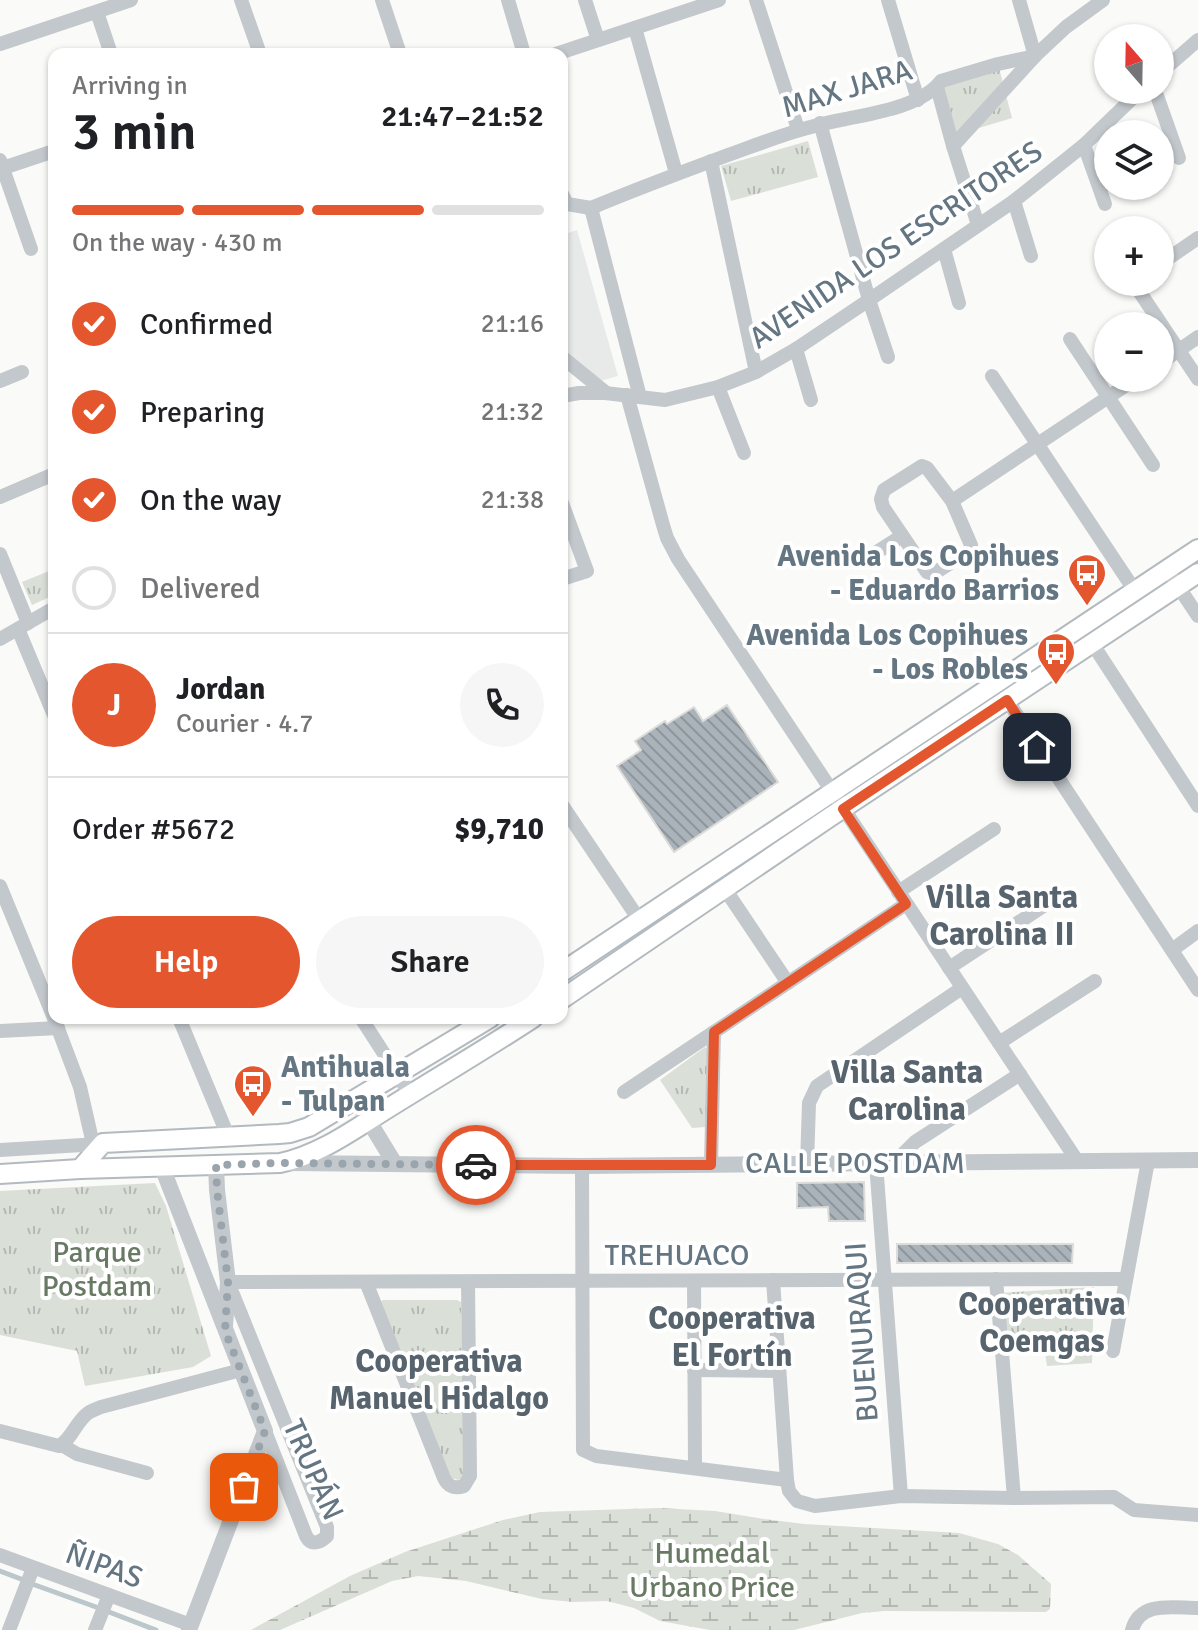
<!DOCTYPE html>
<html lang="en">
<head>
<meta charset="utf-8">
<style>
  :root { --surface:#fff; --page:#f6f6f6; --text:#202124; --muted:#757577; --line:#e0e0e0; --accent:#e4572e }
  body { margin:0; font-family:Signika,sans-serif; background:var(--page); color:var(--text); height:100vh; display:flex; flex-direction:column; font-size:30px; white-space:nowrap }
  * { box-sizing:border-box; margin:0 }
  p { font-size:26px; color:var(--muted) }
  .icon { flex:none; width:44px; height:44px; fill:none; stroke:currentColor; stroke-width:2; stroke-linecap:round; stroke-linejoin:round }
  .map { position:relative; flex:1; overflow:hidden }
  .drawer { position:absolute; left:48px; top:48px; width:520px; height:976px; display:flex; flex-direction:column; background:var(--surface); border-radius:16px; box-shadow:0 2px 6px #0004 }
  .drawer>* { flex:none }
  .needle { width:52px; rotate:340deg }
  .tools { position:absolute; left:1094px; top:24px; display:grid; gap:16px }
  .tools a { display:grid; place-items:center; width:80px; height:80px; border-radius:50%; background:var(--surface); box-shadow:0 2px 6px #0004; font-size:40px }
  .pin { position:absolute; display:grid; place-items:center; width:68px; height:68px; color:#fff; margin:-34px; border-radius:16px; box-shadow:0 4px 12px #0006 }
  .courier { position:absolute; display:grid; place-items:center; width:80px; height:80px; margin:-40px; border:6px solid #e4572e; border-radius:50%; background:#fff; color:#222; box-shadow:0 2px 10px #0007 }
  .summary em { font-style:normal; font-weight:600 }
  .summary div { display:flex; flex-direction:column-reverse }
  .summary { display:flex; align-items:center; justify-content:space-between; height:136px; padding:0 24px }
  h1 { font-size:52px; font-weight:600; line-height:60px }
  .bar { display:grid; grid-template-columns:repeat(4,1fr); gap:12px 8px; align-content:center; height:96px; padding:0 24px }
  .bar i { height:10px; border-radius:6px; background:var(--line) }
  .bar .current { background:var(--accent) }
  .bar p { grid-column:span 4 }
  .line { display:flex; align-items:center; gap:20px; padding:0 24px; border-top:2px solid var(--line) }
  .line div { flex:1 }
  .round { display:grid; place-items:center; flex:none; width:84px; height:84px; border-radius:42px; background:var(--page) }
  ol { padding:0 24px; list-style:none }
  li { display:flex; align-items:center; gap:24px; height:88px }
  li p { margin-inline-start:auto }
  li .icon { padding:8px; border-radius:50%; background:var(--accent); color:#fff; stroke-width:4 }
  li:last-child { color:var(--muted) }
  li i { width:44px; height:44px; border:4px solid var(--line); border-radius:50% }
  .action { display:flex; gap:16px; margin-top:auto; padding:16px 24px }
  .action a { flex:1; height:92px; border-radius:48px; background:var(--accent); color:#fff; font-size:32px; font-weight:600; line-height:92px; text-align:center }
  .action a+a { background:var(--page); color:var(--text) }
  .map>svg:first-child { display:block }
  .built { fill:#e8e9e9 }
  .grass { fill:url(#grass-tufts) }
  .wetland { fill:url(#wetland-marsh) }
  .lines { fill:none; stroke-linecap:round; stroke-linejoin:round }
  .stream { stroke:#bbc7cb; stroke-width:5 }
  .building { fill:url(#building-back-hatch); stroke:#dcdcda; stroke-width:2 }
  .secondary-casing { stroke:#b3babf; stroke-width:22 }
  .minor { stroke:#c3c8cc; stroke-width:14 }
  .tertiary { stroke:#c3c8cc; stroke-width:16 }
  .secondary { stroke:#fff; stroke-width:18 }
  .done { stroke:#99a4ac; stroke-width:8; stroke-dasharray:0 14.4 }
  .route { stroke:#e4572e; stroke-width:10 }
  .labels { text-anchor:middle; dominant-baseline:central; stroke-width:8; stroke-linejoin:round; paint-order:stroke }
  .street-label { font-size:30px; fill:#657683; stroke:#fff }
  .poi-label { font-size:30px; font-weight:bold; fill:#657683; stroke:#fff; text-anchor:end }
  .park-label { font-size:30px; fill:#687a64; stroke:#fff }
  .neighbourhood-label { font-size:32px; font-weight:bold; fill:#57646e; stroke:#fff }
</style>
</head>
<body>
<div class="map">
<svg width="1198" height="1630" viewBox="0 0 1198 1630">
  <defs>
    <pattern id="grass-tufts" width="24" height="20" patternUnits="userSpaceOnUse" patternTransform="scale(2)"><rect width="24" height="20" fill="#dadfd7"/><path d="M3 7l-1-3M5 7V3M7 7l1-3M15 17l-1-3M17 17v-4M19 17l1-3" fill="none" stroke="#b4b9b4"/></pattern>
    <pattern id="wetland-marsh" width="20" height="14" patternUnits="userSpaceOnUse" patternTransform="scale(2)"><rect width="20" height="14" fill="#dadfd7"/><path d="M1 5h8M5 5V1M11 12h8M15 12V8" fill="none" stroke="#b4b9b4"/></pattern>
    <pattern id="building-back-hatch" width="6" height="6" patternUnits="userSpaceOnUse" patternTransform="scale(2)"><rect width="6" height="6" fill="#aab3b9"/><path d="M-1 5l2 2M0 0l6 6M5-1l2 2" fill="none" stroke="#8e969c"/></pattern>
  </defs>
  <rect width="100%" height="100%" fill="#fafaf8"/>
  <polygon class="built" points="577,230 618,376 593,383 562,350 562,235"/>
  <g class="grass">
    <polygon points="998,64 1012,118 956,135 941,81"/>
    <polygon points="808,141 818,177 731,201 721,166"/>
    <polygon points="54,569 54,595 32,605 22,582"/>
    <polygon points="705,1047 710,1052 705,1127 692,1128 660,1080"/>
    <polygon points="155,1183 166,1206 211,1356 193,1367 85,1386 77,1351 0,1335 0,1191"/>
    <polygon points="1094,1287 1092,1363 1047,1366 1042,1333 1005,1336 1000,1293"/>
    <polygon points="383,1300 457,1300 461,1302 464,1474 459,1480 451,1478 380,1302"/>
  </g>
  <polygon class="wetland" points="659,1508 715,1511 764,1519 804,1524 959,1533 998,1544 1018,1555 1051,1584 1050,1609 1046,1612 884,1611 862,1613 794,1630 710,1630 660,1621 634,1608 607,1601 573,1602 542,1599 466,1581 418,1576 392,1581 280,1630 251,1630 350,1576 405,1552 503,1520 540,1512"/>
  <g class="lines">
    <g class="stream">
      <polyline points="0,1571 21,1579"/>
      <polyline points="35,1585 96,1607"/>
      <polyline points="109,1612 156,1630"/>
    </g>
  </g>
  <g class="building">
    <polygon points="727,705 778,782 674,852 617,766 641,750 635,741 665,721 667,724 694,707 703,721"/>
    <polygon points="864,1182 865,1221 829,1221 828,1207 797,1208 797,1183"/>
    <polygon points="897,1244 1073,1244 1072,1263 897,1263"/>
  </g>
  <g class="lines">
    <defs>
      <g id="secondary">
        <polyline points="562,972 1198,549"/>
        <polyline points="562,999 830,817 1198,573"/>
        <polyline points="80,1169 103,1143 279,1134 290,1133 309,1127 490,1018"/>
        <path d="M0,1174l80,-5 200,-6c40,-8 76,-35 110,-56 48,-30 96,-58 143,-89"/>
      </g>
    </defs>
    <use href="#secondary" class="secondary-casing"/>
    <g class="minor">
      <polyline points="241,0 260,54"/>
      <polyline points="382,0 400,54"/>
      <polyline points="508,0 524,54"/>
      <polyline points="585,0 598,40"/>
      <polyline points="756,0 798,129"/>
      <polyline points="888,0 918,100"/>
      <polyline points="97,12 111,54"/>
      <polyline points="635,28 676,173"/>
      <polyline points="0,44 131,0"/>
      <polyline points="556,54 719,0"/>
      <polyline points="1160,73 1198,40"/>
      <polyline points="937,87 953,146 978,225"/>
      <polyline points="1155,90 1179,158"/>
      <polyline points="820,123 869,300 888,357"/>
      <polyline points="1084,145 1105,204"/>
      <polyline points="953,146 1035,56 1019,0"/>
      <polyline points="0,160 31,249"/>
      <polyline points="711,161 756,372"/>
      <polyline points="0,169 54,151"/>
      <polyline points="562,194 567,204 591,208"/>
      <polyline points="1014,201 1031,256"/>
      <path d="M591,208c45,-19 91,-36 137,-53 39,-14 77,-29 118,-36 29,-6 76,-13 95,-38l57,-17 37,-8 31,-29 37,-27"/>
      <polyline points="591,208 640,397"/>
      <polyline points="944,249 959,303"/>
      <polyline points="1160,264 1198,238"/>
      <polyline points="1133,282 1198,379"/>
      <polyline points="1070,339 1153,465"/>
      <polyline points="796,349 811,400"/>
      <polyline points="562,357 605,392"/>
      <polyline points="1160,363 1198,337"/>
      <polyline points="992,376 1135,591"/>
      <polyline points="0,381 22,372"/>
      <polyline points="718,387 744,453"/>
      <polyline points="627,395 663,525 667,538 678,559 1078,1162"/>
      <polyline points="562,396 579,393 605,393 665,400 718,387 756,372 796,349 869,300 1014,201 1084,145 1141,90"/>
      <polygon points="922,466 927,468 952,501 971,545 969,551 933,574 927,572 883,507 881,499 884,490"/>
      <polyline points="0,497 54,474"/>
      <polyline points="952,501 1137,378"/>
      <polyline points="562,503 587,571 562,579"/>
      <polyline points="0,554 28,623"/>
      <polyline points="863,561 902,536"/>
      <polyline points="1174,580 1198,616"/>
      <polyline points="18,629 54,715"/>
      <polyline points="0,639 54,608"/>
      <polyline points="1092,643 1198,806"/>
      <polyline points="1007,700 1198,990"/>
      <polyline points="562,805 640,921"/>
      <polyline points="0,886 54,1018"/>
      <polyline points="725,889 788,983"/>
      <polyline points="898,892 994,829"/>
      <polyline points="1172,950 1198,931"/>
      <polyline points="949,968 1045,905"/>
      <polyline points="54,1018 80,1087 93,1144"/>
      <polyline points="179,1018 228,1136"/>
      <polyline points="361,1018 410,1094"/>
      <polyline points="0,1031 58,1028"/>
      <polyline points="999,1043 1095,981"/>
      <polyline points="624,1092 906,904"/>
      <polyline points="0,1150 99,1144"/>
      <polyline points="876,1163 901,1496"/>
      <polyline points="897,1163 902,1155 915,1142 1020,1074"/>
      <polyline points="807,1164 809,1103 817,1086 962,988"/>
      <polyline points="711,1165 714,1032"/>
      <polyline points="582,1166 583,1450 596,1456 787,1480"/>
      <polyline points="996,1279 1014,1498"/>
      <polyline points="773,1280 787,1480 789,1491 797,1501 815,1506 901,1496 1014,1498 1114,1497 1134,1510 1198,1515"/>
      <polyline points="694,1281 695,1468"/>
      <path d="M366,1282l78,196c4,9 11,11 20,8l6,-10 -2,-194"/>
      <polyline points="1113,1351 1148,1161"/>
      <polyline points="694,1370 779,1371"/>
      <path d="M0,1431l59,15c13,-7 16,-23 29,-33 3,-2 8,-4 13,-6l140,-37"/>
      <path d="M265,1431l41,105c5,10 14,7 21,0v-9l-99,-245 898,-3"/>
      <polyline points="62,1445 77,1454 147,1473"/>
      <polyline points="0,1555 191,1625"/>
      <polyline points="9,1630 33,1568"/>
      <polyline points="95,1630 109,1595"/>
      <path d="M1132,1630c8,-30 42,-22 66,-22"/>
    </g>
    <g class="tertiary">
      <polyline points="356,1100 395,1164"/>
      <polyline points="290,1163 582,1166 1198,1160"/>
      <polyline points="216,1165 217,1190 228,1282 225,1326"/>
      <polyline points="162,1167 265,1431 189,1630"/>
    </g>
    <use href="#secondary" class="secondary"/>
  </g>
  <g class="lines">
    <polyline class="done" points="244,1487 265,1431 225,1331 228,1282 217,1190 216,1165 280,1163 476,1165"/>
    <polyline class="route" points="476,1165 711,1165 714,1032 906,904 843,809 1007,700 1037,747"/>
  </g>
  <defs>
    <symbol id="bus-pin" viewBox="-11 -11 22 30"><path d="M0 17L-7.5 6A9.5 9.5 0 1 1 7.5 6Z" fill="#e4572e" stroke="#fff"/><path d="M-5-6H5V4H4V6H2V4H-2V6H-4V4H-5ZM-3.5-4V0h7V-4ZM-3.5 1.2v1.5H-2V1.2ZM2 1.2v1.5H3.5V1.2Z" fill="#fff"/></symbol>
  </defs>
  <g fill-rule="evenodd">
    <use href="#bus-pin" x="1065" y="551" width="44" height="60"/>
    <use href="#bus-pin" x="1034" y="630" width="44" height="60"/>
    <use href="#bus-pin" x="231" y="1062" width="44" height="60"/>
  </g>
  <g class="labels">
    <g class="street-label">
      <text transform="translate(847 89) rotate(-17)">MAX JARA</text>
      <text transform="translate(896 245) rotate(-34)">AVENIDA LOS ESCRITORES</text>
      <text x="855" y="1163">CALLE POSTDAM</text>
      <text x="677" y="1255">TREHUACO</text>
      <text transform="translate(862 1332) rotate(-94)">BUENURAQUI</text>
      <text transform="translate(313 1470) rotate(66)">TRUPÁN</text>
      <text transform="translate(104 1566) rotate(20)">ÑIPAS</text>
    </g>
    <g class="poi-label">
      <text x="1059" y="556">Avenida Los Copihues<tspan x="1059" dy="34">- Eduardo Barrios</tspan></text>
      <text x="1028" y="635">Avenida Los Copihues<tspan x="1028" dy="34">- Los Robles</tspan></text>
      <text x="281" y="1067" text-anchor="start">Antihuala<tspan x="281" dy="34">- Tulpan</tspan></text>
    </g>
    <g class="park-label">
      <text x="97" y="1252">Parque<tspan x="97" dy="34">Postdam</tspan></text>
      <text x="712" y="1553">Humedal<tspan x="712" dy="34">Urbano Price</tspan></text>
    </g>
    <g class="neighbourhood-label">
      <text x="1002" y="897">Villa Santa<tspan x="1002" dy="37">Carolina II</tspan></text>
      <text x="907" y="1072">Villa Santa<tspan x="907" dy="37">Carolina</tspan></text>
      <text x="1042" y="1304">Cooperativa<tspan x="1042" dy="37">Coemgas</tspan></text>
      <text x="732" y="1318">Cooperativa<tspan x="732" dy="37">El Fortín</tspan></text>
      <text x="439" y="1361">Cooperativa<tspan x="439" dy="37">Manuel Hidalgo</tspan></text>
    </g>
  </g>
</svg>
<div class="tools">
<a><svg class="needle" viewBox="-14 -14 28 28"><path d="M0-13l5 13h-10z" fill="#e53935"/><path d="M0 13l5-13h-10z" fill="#757577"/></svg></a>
<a><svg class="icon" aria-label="layers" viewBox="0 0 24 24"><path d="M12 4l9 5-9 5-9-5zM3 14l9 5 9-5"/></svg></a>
<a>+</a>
<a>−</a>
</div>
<div class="pin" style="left:244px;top:1487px;background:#ea580c"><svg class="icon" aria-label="bag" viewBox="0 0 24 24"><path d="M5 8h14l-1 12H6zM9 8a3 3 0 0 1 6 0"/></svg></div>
<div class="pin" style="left:1037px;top:747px;background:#1f2937"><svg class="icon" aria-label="home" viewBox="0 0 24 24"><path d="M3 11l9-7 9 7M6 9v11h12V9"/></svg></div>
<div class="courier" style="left:476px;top:1165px"><svg class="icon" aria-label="car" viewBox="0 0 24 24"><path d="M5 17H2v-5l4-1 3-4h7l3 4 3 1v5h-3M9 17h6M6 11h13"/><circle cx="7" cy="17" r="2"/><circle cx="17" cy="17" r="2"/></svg></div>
<section class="drawer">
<div class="summary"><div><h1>3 min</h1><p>Arriving in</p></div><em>21:47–21:52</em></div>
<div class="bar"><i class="current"></i><i class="current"></i><i class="current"></i><i></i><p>On the way · 430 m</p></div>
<ol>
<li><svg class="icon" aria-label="check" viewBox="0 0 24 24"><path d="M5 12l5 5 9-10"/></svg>Confirmed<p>21:16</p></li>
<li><svg class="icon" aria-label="check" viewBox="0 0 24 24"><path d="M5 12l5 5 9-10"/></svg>Preparing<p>21:32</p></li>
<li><svg class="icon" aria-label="check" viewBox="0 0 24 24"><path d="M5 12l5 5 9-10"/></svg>On the way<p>21:38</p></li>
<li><i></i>Delivered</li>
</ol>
<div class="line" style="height:144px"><b class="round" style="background:var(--accent);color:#fff">J</b><div><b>Jordan</b><p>Courier · 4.7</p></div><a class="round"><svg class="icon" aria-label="phone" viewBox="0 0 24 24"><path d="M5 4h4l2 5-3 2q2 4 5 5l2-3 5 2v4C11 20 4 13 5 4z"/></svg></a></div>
<div class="line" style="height:104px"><div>Order #5672</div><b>$9,710</b></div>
<div class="action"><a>Help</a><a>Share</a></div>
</section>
</div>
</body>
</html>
